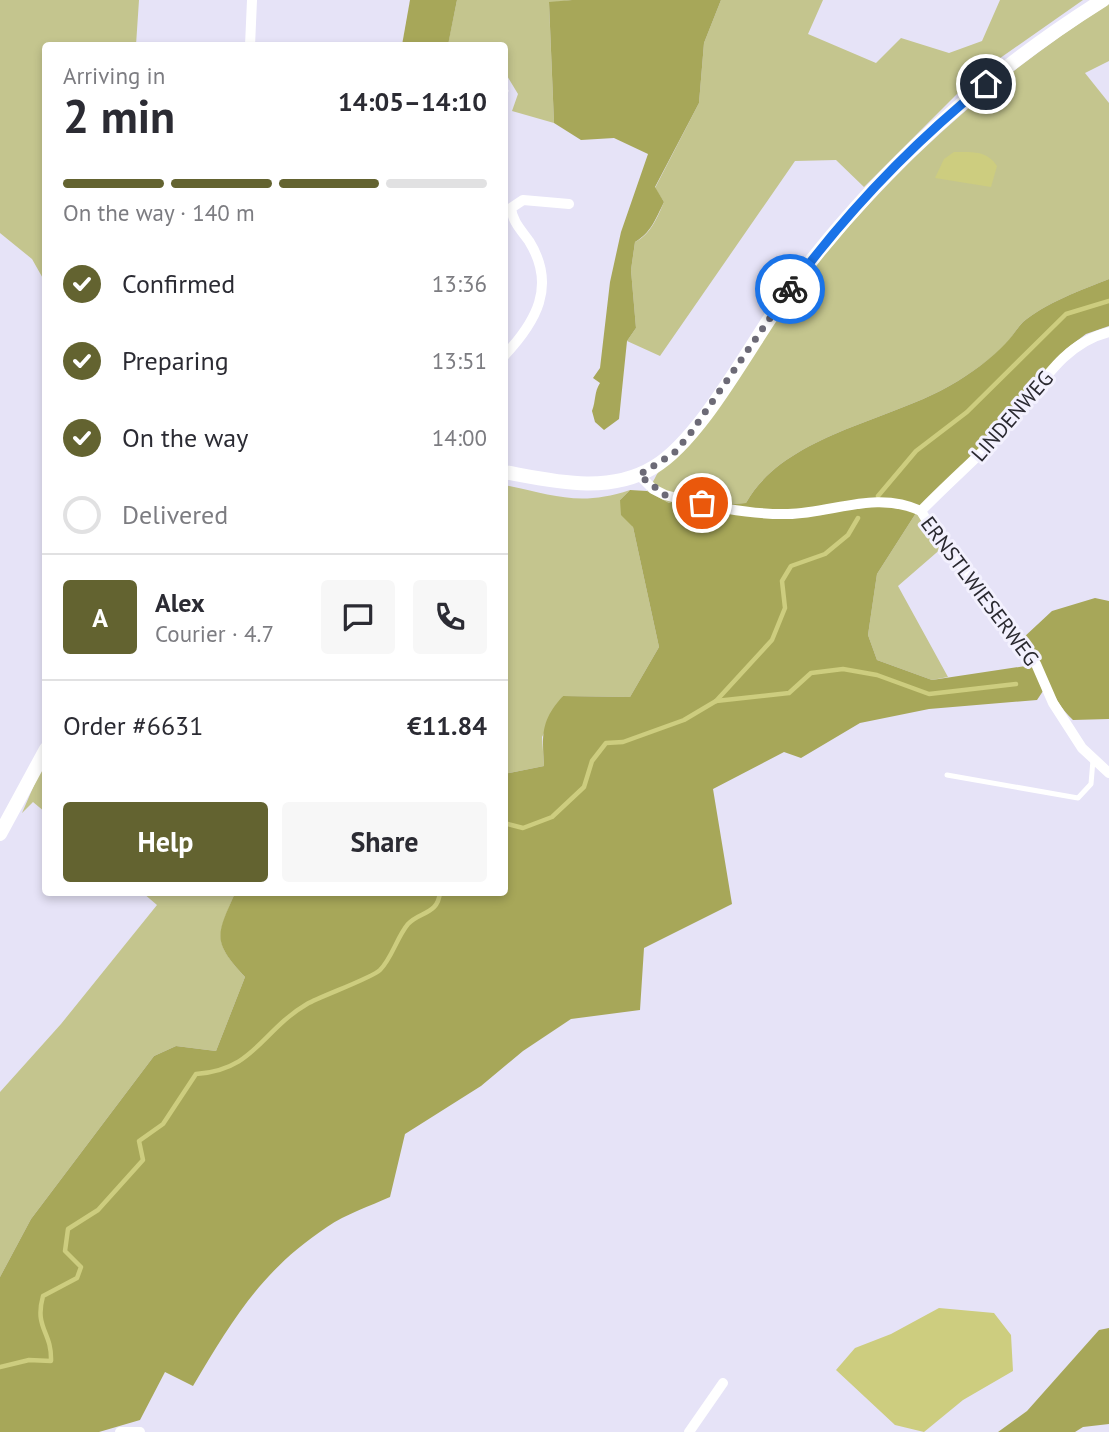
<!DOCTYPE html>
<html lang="en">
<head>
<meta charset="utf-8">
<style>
  :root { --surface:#fff; --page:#f7f7f7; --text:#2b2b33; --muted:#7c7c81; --line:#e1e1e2; --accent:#636330 }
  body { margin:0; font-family:"PT Sans",sans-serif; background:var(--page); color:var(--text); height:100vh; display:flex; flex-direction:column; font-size:26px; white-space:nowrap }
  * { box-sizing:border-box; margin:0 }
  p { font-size:23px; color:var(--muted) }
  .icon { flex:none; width:38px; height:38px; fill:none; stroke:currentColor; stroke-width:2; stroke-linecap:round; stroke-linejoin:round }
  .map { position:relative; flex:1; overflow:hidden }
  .panel { position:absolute; left:42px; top:42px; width:466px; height:854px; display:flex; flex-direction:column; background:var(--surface); border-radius:7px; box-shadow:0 4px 10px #0003 }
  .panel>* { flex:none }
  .pin { position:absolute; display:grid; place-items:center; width:60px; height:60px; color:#fff; margin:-30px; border:4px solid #fff; border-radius:50%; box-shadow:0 2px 7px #0007 }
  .courier { position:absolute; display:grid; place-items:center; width:70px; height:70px; margin:-35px; border:5px solid #1a73e8; border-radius:50%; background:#fff; color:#222; box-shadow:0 2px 9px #0007 }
  .overview em { font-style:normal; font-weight:700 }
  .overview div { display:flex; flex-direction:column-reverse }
  .overview { display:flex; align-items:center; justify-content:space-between; height:119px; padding:0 21px }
  h1 { font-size:46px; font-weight:700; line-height:52px }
  .bar { display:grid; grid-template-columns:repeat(4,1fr); gap:10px 7px; align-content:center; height:84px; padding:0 21px }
  .bar i { height:9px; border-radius:5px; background:var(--line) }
  .bar .selected { background:var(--accent) }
  .bar p { grid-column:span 4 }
  .line { display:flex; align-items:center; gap:18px; padding:0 21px; border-top:2px solid var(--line) }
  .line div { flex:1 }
  .round { display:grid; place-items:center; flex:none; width:74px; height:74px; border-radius:7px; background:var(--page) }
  ol { padding:0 21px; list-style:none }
  li { display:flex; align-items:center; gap:21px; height:77px }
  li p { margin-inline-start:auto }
  li .icon { padding:7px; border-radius:50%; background:var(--accent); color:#fff; stroke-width:4 }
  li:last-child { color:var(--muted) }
  li i { width:38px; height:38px; border:4px solid var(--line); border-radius:50% }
  .button { display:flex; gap:14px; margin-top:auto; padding:14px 21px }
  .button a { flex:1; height:80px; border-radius:7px; background:var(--accent); color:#fff; font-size:28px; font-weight:700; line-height:80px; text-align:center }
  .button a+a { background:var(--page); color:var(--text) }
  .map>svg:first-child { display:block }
  .green { fill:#c4c58e }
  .forest { fill:#a7a759 }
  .water { fill:#cdcd7f }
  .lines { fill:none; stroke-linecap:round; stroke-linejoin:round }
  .stream { stroke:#cdcd7f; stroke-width:4.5 }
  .lane { stroke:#fff; stroke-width:5 }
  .street { stroke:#fff; stroke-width:10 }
  .secondary { stroke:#fff; stroke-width:14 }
  .done { stroke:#6c6a76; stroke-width:7; stroke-dasharray:0 12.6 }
  .route { stroke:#1a73e8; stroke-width:9 }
  .labels { text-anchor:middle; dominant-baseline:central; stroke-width:6; stroke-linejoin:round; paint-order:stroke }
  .street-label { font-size:21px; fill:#2a2930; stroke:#f3f1fe }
</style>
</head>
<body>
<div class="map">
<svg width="1109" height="1432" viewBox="0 0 1109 1432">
  <rect width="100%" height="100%" fill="#e6e3f7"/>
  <g class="green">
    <polygon points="0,0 139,0 136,45 46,46 45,282 32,259 0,233"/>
    <polygon points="457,0 572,0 549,3 554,123 512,111 518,94 504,71 504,46 448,44"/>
    <path d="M721,0h102l-15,34 68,29 25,-25 48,15 33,-12 18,-41h83l-107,75 -112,112 -28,-27 -41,1 -135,195 -33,-15 9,-13 -5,-58 4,-28c16,-8 22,-24 29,-40l-9,-14 44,-85 5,-60z"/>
    <path d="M1109,4v57l-24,12 24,30v176c-26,10 -65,25 -86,43 -6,6 -11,15 -16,21 -15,15 -38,32 -56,42 -64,37 -167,50 -205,118l-14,1 -43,-9 -20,8 -22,-12c5,-6 5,-8 8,-13 7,-15 27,-25 36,-38 40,-56 76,-116 120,-169 85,-105 184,-195 298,-267z"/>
    <path d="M504,485c50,10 75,22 126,5l-10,10 13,27 26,120 -29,50 -67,-1 -21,41 2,29 -40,8z"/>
    <polygon points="916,513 943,547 898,586 948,677 932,680 877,660 868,635 877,574"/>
    <polygon points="45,760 45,812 33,802 22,813"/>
    <path d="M143,893h92c-18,43 -23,48 10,84l-29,74 -40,-5 -22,10 -123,163 -31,58v-185l61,-68 96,-119z"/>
  </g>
  <g class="forest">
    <polygon points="410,0 457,0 448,45 402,45"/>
    <path d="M572,0h149l-17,43 -5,60 -44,84 9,15c-8,16 -13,31 -29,40l-4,28 5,58 -9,13 -8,78 -15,11 -9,-8 -3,-11c4,-10 2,-19 8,-28l-7,-5 7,-10 10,-86 11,-50 27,-78 -34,-16 -33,2 -27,-17 -5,-121z"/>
    <path d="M1109,279v47l-23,8 -20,15 -96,112 -54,52 -39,61 -9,61 9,25 55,20 100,-15 11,26 -6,9 -108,9 -69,14 -59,35 -17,-6 -71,37 19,115 -88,44 -4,62 -69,9 -48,32 -42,35 -76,48 -15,63c-20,9 -44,17 -63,30 -66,44 -94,92 -134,159l-28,-14 -25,48 -41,12h-99v-155l31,-58 123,-163 22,-10 40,5 29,-74c-33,-36 -29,-41 -10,-84l269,-1v-118l40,-8c-2,-32 -3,-46 19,-70l67,1 29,-50 -26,-120 -12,-12 -1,-15 10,-10 17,1 22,12 20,-8 43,9 14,-1c38,-68 141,-81 205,-118 18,-10 41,-27 55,-42 6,-6 11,-15 17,-21 21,-18 60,-33 86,-43z"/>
    <path d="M1095,598l14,3v118l-36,1c-24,-22 -30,-57 -50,-82l29,-27z"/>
    <polygon points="1109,1328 1109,1424 1083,1427 1075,1432 998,1432 1027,1411 1099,1330"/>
  </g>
  <g class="water">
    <path d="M954,152c17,0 33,-2 43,14l-6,21 -56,-9 9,-19z"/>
    <polygon points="939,1308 994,1313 1011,1335 1013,1371 963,1400 924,1432 895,1425 836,1370 855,1348 891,1334"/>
  </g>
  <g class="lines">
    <g class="stream">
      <polyline points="878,496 916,451 967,412 1066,314 1109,301"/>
      <polyline points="716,701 772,640 785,608 782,581 791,566 825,554 848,535 858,518"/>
      <polyline points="504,823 523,828 552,817 584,787 592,761 606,743 623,742 684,720 716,701 789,693 811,673 843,669 877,675 929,694 1016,684"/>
      <path d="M0,1367l29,-7 22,1c1,-30 -17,-32 -8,-65l34,-18 4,-11 -16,-16 3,-22 30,-19 45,-50 -4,-19 24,-17 33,-50c59,-4 65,-43 111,-70 14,-8 65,-26 73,-34 12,-12 17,-33 28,-46 12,-13 30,-9 32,-32"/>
    </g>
    <g class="lane">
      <polyline points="504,95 506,91"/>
      <polyline points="947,775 1078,798 1091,784 1093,760"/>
    </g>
    <g class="street">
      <polyline points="250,46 252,0"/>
      <path d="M504,356c32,-34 53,-70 25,-115 -7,-10 -17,-20 -18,-33l12,-8 46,4"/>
      <path d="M639,475l14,14 12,6c36,10 86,20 123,19 46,-1 88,-24 133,-3l9,15 92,117 14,21 17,39 29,45 27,25"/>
      <path d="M921,511c26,-27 55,-52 81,-79 33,-35 56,-88 107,-100"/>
      <polyline points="120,1432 140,1432"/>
      <polyline points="689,1432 723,1383"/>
    </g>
    <g class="secondary">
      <path d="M504,472c49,9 104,23 150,-5 50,-30 101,-132 138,-181 84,-113 191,-211 311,-286"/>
      <polyline points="0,834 46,749"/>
    </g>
  </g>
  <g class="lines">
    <polyline class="done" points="702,503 665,495 639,475 674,453 690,434 790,289"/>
    <path class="route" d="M790,289c56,-76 123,-146 196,-205"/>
  </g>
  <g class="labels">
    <g class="street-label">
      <text transform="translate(1012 416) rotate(-49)">LINDENWEG</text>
      <text transform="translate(980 591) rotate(53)">ERNSTLWIESERWEG</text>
    </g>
  </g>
</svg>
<div class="pin" style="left:702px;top:503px;background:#ea580c"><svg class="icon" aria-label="bag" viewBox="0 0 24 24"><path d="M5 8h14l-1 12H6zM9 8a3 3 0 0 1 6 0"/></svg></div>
<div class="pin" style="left:986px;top:84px;background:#1f2937"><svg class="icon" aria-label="home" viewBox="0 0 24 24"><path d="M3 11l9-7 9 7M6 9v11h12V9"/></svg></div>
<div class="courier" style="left:790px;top:289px"><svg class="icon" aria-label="bike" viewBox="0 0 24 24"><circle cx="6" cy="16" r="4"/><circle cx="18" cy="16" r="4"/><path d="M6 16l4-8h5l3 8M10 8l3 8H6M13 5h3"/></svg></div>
<section class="panel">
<div class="overview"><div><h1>2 min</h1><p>Arriving in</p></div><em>14:05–14:10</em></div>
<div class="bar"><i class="selected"></i><i class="selected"></i><i class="selected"></i><i></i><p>On the way · 140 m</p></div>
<ol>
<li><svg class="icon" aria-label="check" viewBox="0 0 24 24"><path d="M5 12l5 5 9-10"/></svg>Confirmed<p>13:36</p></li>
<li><svg class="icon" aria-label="check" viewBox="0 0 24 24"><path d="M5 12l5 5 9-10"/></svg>Preparing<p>13:51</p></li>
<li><svg class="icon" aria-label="check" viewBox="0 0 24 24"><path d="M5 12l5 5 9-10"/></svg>On the way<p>14:00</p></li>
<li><i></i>Delivered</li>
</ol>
<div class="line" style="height:126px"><b class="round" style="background:var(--accent);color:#fff">A</b><div><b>Alex</b><p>Courier · 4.7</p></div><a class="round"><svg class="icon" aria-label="chat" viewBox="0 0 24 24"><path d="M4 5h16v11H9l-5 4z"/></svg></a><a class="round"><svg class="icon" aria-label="phone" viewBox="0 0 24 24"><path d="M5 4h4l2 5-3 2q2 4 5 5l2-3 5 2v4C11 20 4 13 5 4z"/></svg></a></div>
<div class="line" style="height:91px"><div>Order #6631</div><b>€11.84</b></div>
<div class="button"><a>Help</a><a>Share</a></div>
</section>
</div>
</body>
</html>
